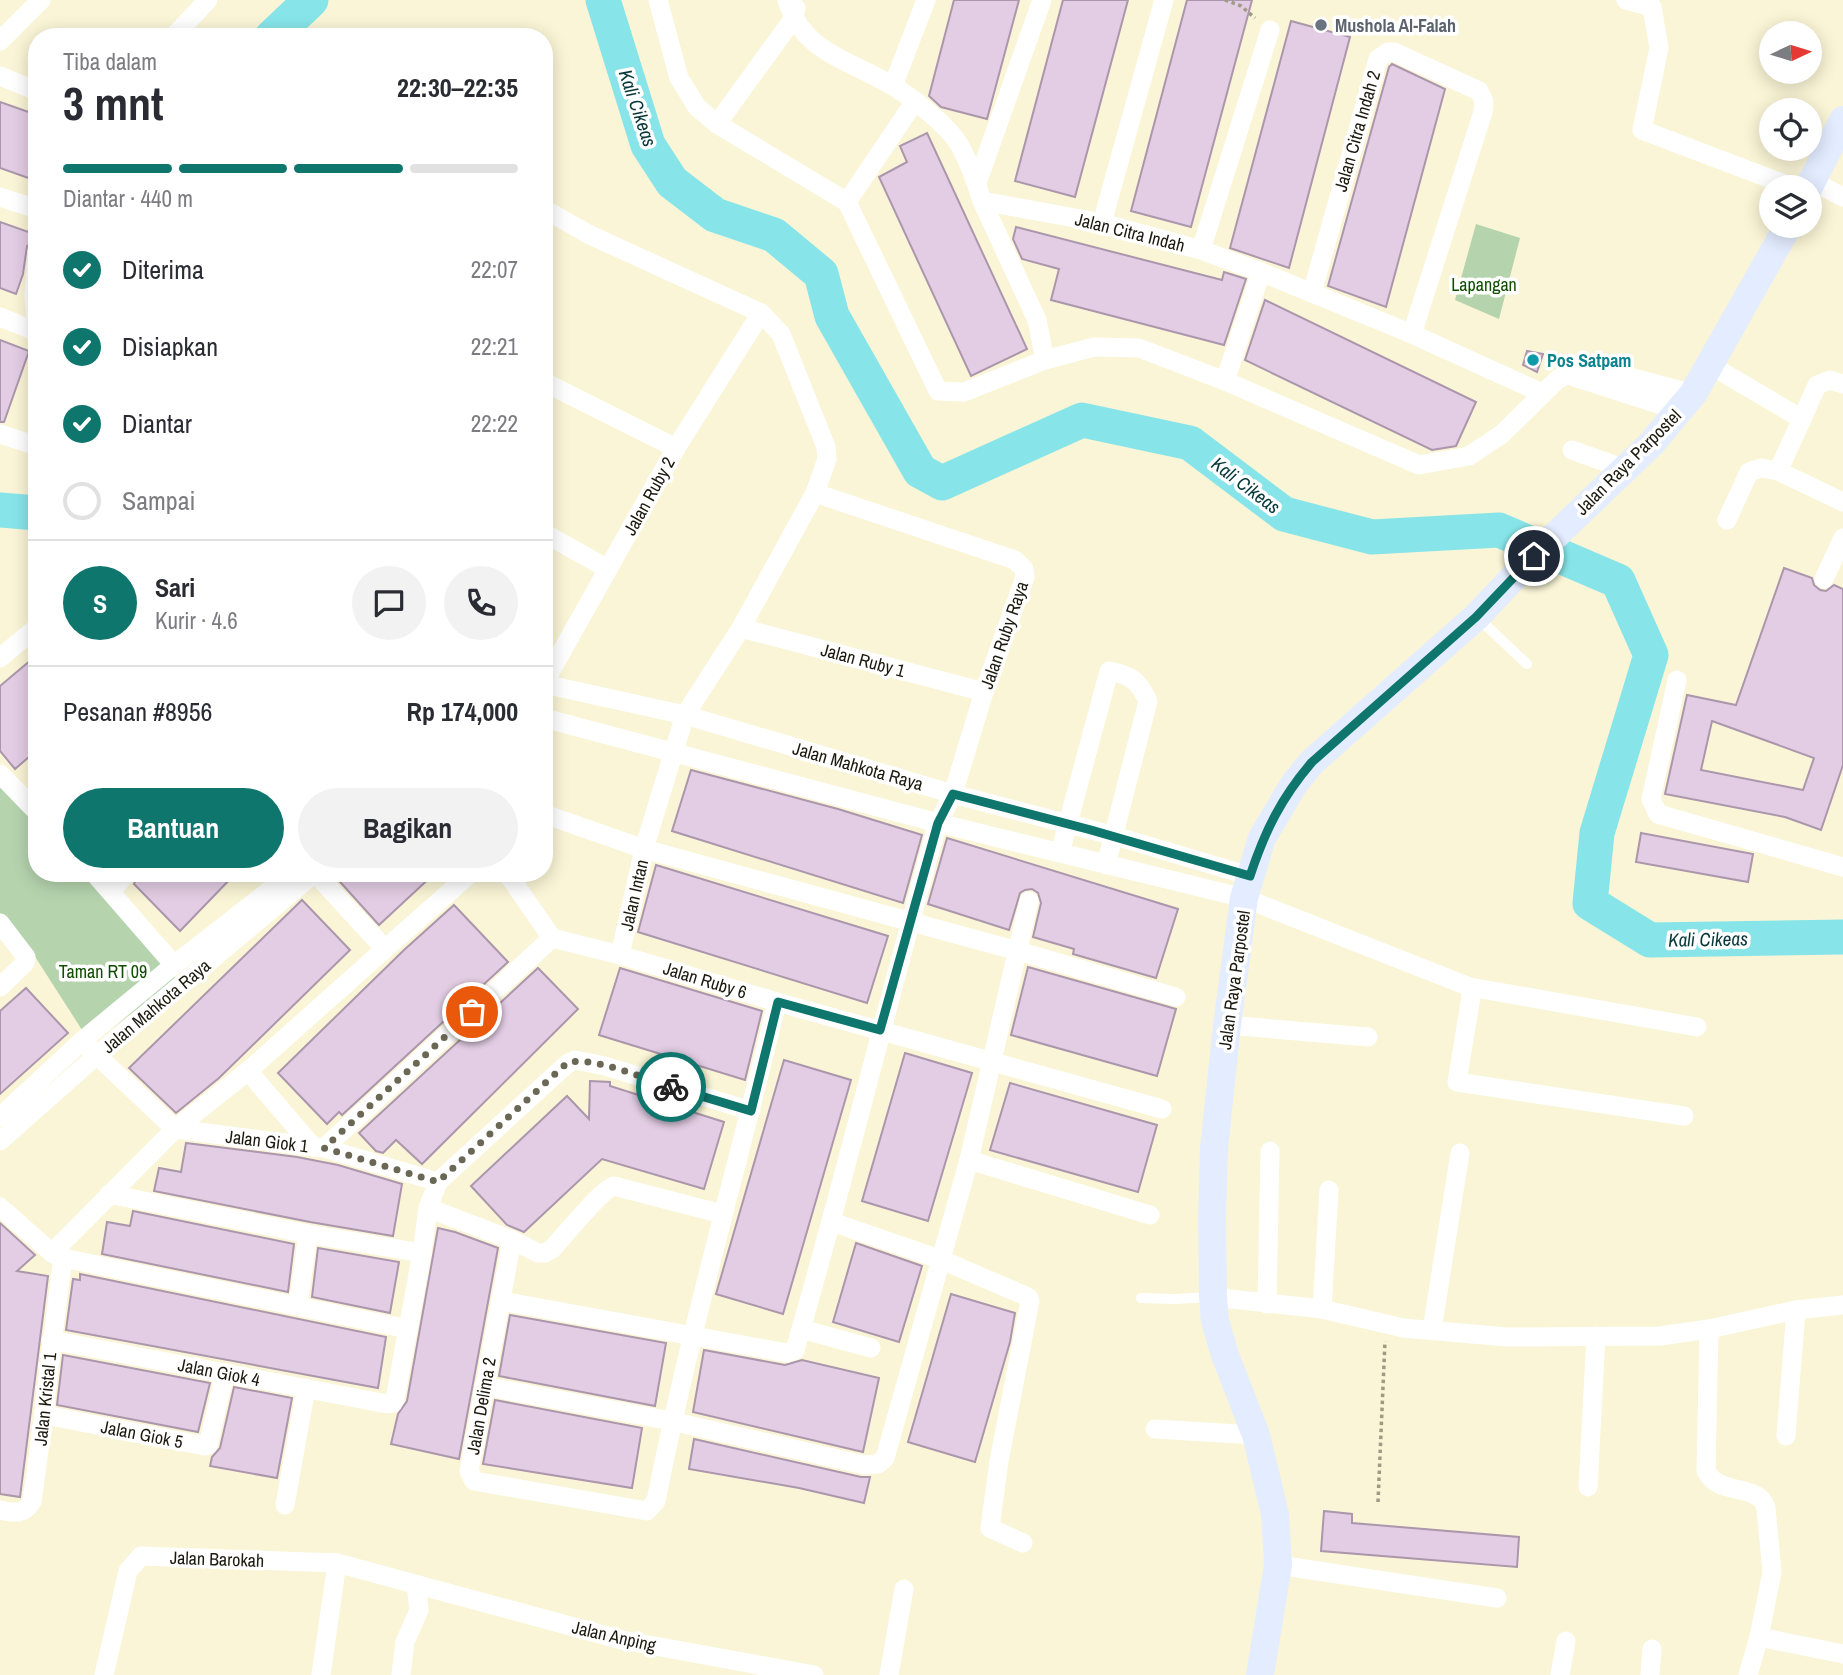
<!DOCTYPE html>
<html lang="id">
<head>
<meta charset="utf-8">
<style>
  :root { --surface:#fff; --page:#f2f2f3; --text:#2b2b33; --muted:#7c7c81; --line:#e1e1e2; --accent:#0f766e }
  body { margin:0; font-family:"Archivo Narrow",sans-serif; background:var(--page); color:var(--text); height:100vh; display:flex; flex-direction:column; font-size:26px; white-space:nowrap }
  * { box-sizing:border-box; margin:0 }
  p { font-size:23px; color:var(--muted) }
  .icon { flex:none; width:38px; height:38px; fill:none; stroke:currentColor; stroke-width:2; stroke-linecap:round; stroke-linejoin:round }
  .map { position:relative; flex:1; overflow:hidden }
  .side { position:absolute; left:28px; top:28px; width:525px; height:854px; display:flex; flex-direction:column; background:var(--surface); border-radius:28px; box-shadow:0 4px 18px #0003 }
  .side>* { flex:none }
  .needle { width:46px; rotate:86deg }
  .fabs { position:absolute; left:1759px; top:21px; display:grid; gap:14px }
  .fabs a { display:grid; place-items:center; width:63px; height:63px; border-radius:50%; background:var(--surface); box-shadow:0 4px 18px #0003; font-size:35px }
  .pin { position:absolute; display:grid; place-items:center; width:60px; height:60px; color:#fff; margin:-30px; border:4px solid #fff; border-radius:50%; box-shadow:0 2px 7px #0007 }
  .courier { position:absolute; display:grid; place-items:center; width:70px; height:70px; margin:-35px; border:5px solid #0f766e; border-radius:50%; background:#fff; color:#222; box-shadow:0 2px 9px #0007 }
  .summary em { font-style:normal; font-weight:700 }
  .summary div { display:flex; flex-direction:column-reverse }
  .summary { display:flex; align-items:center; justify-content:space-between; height:119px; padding:0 35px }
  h1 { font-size:46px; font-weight:700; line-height:52px }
  .bar { display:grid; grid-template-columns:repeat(4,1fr); gap:10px 7px; align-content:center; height:84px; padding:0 35px }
  .bar i { height:9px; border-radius:5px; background:var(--line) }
  .bar .current { background:var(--accent) }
  .bar p { grid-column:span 4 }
  .line { display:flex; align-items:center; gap:18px; padding:0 35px; border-top:2px solid var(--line) }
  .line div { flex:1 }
  .round { display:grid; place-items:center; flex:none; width:74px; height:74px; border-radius:37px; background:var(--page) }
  ol { padding:0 35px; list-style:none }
  li { display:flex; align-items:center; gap:21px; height:77px }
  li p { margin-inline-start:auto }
  li .icon { padding:7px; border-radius:50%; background:var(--accent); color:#fff; stroke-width:4 }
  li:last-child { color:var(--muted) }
  li i { width:38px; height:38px; border:4px solid var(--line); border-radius:50% }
  .button { display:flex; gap:14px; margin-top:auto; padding:14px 35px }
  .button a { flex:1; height:80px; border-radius:42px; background:var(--accent); color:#fff; font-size:28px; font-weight:700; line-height:80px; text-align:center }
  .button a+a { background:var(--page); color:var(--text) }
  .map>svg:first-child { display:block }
  .green { fill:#b5d4ae }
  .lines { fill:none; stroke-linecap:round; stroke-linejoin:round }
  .river { stroke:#87e5e9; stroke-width:35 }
  .building { fill:#e3cde4; stroke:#ab96ac; stroke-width:2; fill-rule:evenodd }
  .path { stroke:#9e9a84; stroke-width:3.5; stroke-dasharray:3.5 3.5; stroke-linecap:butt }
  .service { stroke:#fff; stroke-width:10 }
  .minor { stroke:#fff; stroke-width:19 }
  .secondary { stroke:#e4edff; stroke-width:28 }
  .done { stroke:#6a6755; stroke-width:7; stroke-dasharray:0 12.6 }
  .route { stroke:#0f766e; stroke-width:9 }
  .worship-dot { fill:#6b7280; stroke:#fff; stroke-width:2.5 }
  .culture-dot { fill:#0f9aa8; stroke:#fff; stroke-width:2.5 }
  .labels { text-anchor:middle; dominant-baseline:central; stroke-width:7; stroke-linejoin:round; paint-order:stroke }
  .worship-label { font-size:18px; font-weight:bold; fill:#5b616d; stroke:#fff; text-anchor:start }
  .street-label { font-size:18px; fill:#1c1a0f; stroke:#fff }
  .park-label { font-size:18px; fill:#104d00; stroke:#fff }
  .culture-label { font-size:18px; font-weight:bold; fill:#0d838f; stroke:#fff; text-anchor:start }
  .water-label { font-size:19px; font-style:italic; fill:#09383a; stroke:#fff }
</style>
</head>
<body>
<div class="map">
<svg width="1843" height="1675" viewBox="0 0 1843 1675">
  <rect width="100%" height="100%" fill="#faf5d6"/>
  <g class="green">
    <polygon points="1476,224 1520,238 1499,319 1455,300"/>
    <polygon points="0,779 37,820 37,873 83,873 177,979 91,1044 34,955 0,914"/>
  </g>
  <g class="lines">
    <g class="river">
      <polyline points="603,0 648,145 672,182 715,215 774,235 821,274 832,316 920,471 942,483 1082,420 1190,443 1284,514 1372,537 1499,530 1618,581 1651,655 1597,833 1590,903 1650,940 1843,937"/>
      <polyline points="272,37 311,0"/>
      <polyline points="0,510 37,513"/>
    </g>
  </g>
  <g class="building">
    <polygon points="954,0 1019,0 987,119 941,107 929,96"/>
    <polygon points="1063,0 1128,0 1075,197 1015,181"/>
    <polygon points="1187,0 1252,0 1191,227 1131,211"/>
    <polygon points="1291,21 1350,37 1289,268 1230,248"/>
    <polygon points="1392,64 1445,89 1386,307 1328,286 1389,67"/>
    <polygon points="0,102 37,115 37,181 0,168"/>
    <polygon points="927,133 1027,349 971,376 879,177 907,162 900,146"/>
    <polygon points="0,222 37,235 35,240 27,246 23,274 16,294 0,288"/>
    <polygon points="1016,227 1222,280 1224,272 1246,279 1224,345 1051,300 1059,269 1022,259 1013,239"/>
    <polygon points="1265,300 1476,402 1456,446 1432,450 1245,360"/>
    <polygon points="0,340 29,351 4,422 0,422"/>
    <polygon points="1527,351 1543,354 1537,372 1523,365"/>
    <path d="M1784,568l28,10 2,7 6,5 6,1 8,-6 9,4v176l-22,65 -36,-13 -120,-23 22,-99 49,10zM1712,721l102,37 -11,32 -102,-20z"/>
    <polygon points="37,655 37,750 15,769 0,751 0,686"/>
    <polygon points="691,770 838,809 922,835 903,903 672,831"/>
    <polygon points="1641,833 1753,854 1748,882 1636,862"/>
    <polygon points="947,838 1178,909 1156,978 1073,954 1074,949 1033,937 1041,903 1038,893 1032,889 1025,890 1020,893 1009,930 928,904"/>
    <polygon points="656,865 888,936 867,1003 638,932"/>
    <polygon points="139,873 236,873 180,931 134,884"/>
    <polygon points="332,873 435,873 379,925"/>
    <polygon points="302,900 350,950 219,1078 176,1113 129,1068"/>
    <polygon points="454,905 508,962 342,1115 339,1112 327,1124 278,1073 404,950"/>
    <polygon points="1028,967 1176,1009 1157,1076 1011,1035"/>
    <polygon points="538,968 578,1009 422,1164 396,1140 383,1153 376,1151 359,1133"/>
    <polygon points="620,968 762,1011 745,1080 599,1035"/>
    <polygon points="26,988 68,1033 0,1094 0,1011"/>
    <polygon points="905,1053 972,1073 928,1221 862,1201"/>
    <polygon points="784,1060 851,1080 783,1314 716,1294"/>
    <polygon points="590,1081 610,1082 610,1086 724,1122 704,1189 602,1159 524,1232 507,1225 471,1186 567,1096 589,1119"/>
    <polygon points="1010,1083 1157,1125 1138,1192 990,1150"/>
    <polygon points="186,1143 297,1157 338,1165 402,1184 393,1236 310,1222 154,1191 159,1168 181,1172"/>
    <polygon points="133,1211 294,1244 288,1292 102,1254 107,1222 130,1226"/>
    <polygon points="0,1223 35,1255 17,1271 48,1276 20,1497 0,1494"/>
    <polygon points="438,1228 455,1232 498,1248 459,1459 391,1444 398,1414 407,1401"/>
    <polygon points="856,1243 922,1266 899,1342 833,1322"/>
    <polygon points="318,1248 399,1262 390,1313 312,1297"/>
    <polygon points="80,1274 386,1337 378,1388 66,1330 73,1279 80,1280"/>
    <polygon points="951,1294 1015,1313 1010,1342 975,1462 908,1442"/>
    <polygon points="510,1315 666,1343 655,1406 499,1376"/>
    <polygon points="704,1350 785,1365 802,1360 879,1378 863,1452 693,1412"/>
    <polygon points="63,1355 210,1383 198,1432 57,1405"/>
    <polygon points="234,1387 292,1398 277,1478 210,1466 212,1457 220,1448"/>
    <polygon points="495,1400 642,1428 632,1488 483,1464"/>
    <polygon points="694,1439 861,1477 870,1477 864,1503 799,1488 689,1469"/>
    <polygon points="1324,1511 1352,1514 1352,1523 1519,1537 1517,1567 1321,1551"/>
  </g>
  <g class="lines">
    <g class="path">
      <polyline points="1225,0 1241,6 1255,18"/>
      <polyline points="1378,1502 1385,1341"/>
    </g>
    <g class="service">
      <polyline points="1477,617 1527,664"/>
      <polyline points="1141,1298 1175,1299 1212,1297"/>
    </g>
    <g class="minor">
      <polyline points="658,0 679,78 697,107 717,124 847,202 938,391 964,392 1045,360 1094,347 1139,348 1225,381 1419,465 1469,456 1502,434 1558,379 1574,372 1611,372 1693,394"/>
      <path d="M787,0c16,53 61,59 104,85 21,12 48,34 63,52 12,15 22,45 28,64l120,22 99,27 60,22 151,62 130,59"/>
      <polyline points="1626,0 1652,7 1659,48 1642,130 1792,187"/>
      <polyline points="173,37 208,0"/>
      <polyline points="0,41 41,0"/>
      <polyline points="0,76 37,91"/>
      <polyline points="893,86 926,0"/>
      <polyline points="717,124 793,19 796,8"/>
      <polyline points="1812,181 1843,197"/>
      <polyline points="977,183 1042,0"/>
      <polyline points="0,197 37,209"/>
      <polyline points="982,201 1037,320 1045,360"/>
      <polyline points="847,202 915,101"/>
      <polyline points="544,209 590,235 761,313 781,334 826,447 827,459 815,493 741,628 685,715 644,849 620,955 552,938"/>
      <polyline points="1102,223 1164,0"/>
      <polyline points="1201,250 1270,30"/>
      <polyline points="37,252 34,295 37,340"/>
      <polyline points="1312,293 1378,59 1388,52 1394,52 1479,91 1484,101 1483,112 1412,334"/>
      <polyline points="0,317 35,331"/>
      <polyline points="1710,365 1802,419 1778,471 1843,502"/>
      <polyline points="1574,377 1680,411"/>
      <polyline points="1225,381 1261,272"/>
      <polyline points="544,382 676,448"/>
      <polyline points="1802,419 1817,385 1830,380 1843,384"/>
      <polyline points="0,434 37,446"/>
      <polyline points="1572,450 1625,469"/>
      <polyline points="1727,520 1749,472 1761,468 1778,471"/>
      <polyline points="544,533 608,569"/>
      <polyline points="1824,579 1843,538"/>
      <polyline points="741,628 984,692"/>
      <polyline points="0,658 37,627"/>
      <polyline points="1677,680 1651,799 1658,814 1843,867"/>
      <polyline points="544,683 676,448 761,313"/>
      <polyline points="544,684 685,715 953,794 1115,836 1250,876"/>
      <polyline points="544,718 938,823 1244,898 1470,987 1471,997 1457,1082 1684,1116"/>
      <polyline points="0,774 37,812"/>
      <polyline points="544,814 644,849 1018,951 1176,997"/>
      <path d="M1060,853l49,-182c22,4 29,9 39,30l-42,164"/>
      <polyline points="94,873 174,965"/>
      <polyline points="507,873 552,938"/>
      <polyline points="111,892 127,873"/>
      <polyline points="0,923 26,957 25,963 0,987"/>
      <polyline points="385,949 471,873"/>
      <polyline points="620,955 777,1002 1162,1109"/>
      <polyline points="1470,987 1697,1027"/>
      <polyline points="1227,1025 1368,1037"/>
      <polyline points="87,1046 175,1129"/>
      <polyline points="248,1071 313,1147"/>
      <polyline points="0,1117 83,1040 174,965 292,873"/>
      <polyline points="175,1129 324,1148 438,1182"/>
      <polyline points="0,1141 96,1056 315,873 385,949 248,1071 175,1129 52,1253"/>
      <polyline points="324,1148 552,938"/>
      <polyline points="969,1160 1150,1215"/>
      <polyline points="109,1194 308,1234 422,1253 428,1208 438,1182 567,1064 575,1060 605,1066 751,1111"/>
      <polyline points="0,1207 52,1253 63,1258 408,1329 395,1399 393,1403 387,1404 51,1340"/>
      <path d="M428,1208l84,32 26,13h7l7,-4c11,-12 50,-60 62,-63l108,28"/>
      <polyline points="832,1222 942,1260 1028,1297 1030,1301 999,1461 990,1528 1023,1543"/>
      <path d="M512,1240l-43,231 5,10 173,30 9,-10c33,-168 81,-332 121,-499"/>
      <polyline points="1213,1297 1322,1309 1403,1328 1507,1337 1660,1336 1709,1329 1796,1310 1843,1305"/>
      <path d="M501,1301l286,52 8,-3c51,-175 93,-352 143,-527l15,-29 31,-102 41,-115 -1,-8 -9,-9 -200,-67"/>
      <polyline points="1267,1304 1270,1151"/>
      <polyline points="298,1306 308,1234"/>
      <polyline points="1322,1309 1329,1190"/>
      <polyline points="408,1329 422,1253"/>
      <polyline points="801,1329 871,1348"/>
      <path d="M1709,1329l-3,142c2,3 4,6 7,9 15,13 47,6 53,28l6,64 -13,65 -11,38"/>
      <polyline points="1432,1330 1460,1153"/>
      <polyline points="484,1386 671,1421 864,1465 878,1464 885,1458 969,1160 1029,901"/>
      <polyline points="45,1415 205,1446 208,1445 225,1373"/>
      <polyline points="1155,1429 1256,1435"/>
      <polyline points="1786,1436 1796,1310"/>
      <polyline points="1588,1487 1596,1336"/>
      <polyline points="285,1505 306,1388"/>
      <path d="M0,1510c14,3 25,5 32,-9 12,-81 20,-162 31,-243"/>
      <polyline points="1278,1565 1497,1598"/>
      <polyline points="1759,1637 1843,1654"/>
      <polyline points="104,1675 128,1571 141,1556 337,1563 622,1640 814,1675"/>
      <polyline points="321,1675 337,1563"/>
      <polyline points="401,1675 405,1642 419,1610 416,1585"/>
      <polyline points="889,1675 904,1589"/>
      <polyline points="1560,1675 1566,1641"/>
      <polyline points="1650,1675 1652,1649"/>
    </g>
    <g class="secondary">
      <polyline points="1809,187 1843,120"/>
      <polyline points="1260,1675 1278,1565 1275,1514 1256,1435 1225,1355 1215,1321 1213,1297 1212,1218 1214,1148 1227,1025 1244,898 1262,838 1294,784 1312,762 1476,617 1534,556 1651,444 1693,394 1788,226"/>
    </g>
  </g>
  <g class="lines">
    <path class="done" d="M472,1012l-148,136 114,34 129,-119c24,-8 79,16 104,24"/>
    <path class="route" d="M671,1087l80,24 27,-109 102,28 58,-207 15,-29 138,36 159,46c15,-45 31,-78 62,-114l164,-145 58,-61"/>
  </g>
  <circle class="worship-dot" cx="1321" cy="25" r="7"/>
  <circle class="culture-dot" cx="1533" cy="360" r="7"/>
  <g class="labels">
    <g class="worship-label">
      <text x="1335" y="25">Mushola Al-Falah</text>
    </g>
    <g class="street-label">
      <text transform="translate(1357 131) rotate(-74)">Jalan Citra Indah 2</text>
      <text transform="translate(1130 232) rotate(14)">Jalan Citra Indah</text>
      <text transform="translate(1628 462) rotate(-45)">Jalan Raya Parpostel</text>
      <text transform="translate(649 496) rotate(-61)">Jalan Ruby 2</text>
      <text transform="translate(1004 635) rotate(-71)">Jalan Ruby Raya</text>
      <text transform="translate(863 660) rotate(15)">Jalan Ruby 1</text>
      <text transform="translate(858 766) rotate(16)">Jalan Mahkota Raya</text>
      <text transform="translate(634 895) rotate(-77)">Jalan Intan</text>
      <text transform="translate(705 980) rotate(17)">Jalan Ruby 6</text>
      <text transform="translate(1234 980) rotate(-82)">Jalan Raya Parpostel</text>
      <text transform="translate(156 1006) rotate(-40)">Jalan Mahkota Raya</text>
      <text transform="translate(267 1141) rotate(7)">Jalan Giok 1</text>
      <text transform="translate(219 1372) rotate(11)">Jalan Giok 4</text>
      <text transform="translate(45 1399) rotate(-84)">Jalan Kristal 1</text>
      <text transform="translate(481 1406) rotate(-80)">Jalan Delima 2</text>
      <text transform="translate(142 1434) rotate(11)">Jalan Giok 5</text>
      <text transform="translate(217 1559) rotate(2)">Jalan Barokah</text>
      <text transform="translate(614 1636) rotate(13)">Jalan Anping</text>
    </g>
    <g class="park-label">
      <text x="1484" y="284">Lapangan</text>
      <text x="103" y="971">Taman RT 09</text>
    </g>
    <g class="culture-label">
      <text x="1547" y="360">Pos Satpam</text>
    </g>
    <g class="water-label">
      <text transform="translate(638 108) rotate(71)">Kali Cikeas</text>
      <text transform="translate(1246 485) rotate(37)">Kali Cikeas</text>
      <text transform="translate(1708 939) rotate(-1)">Kali Cikeas</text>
    </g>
  </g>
</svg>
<div class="fabs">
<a><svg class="needle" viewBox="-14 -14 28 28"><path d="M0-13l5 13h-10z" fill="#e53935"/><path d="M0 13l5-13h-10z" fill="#7c7c81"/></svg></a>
<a><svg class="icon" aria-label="locate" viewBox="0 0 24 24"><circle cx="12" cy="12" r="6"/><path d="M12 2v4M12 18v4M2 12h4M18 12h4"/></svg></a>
<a><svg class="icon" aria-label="layers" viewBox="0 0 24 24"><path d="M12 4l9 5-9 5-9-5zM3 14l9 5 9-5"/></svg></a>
</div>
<div class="pin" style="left:472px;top:1012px;background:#ea580c"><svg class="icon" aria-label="bag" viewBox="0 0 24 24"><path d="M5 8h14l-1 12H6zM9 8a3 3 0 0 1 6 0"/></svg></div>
<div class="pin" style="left:1534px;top:556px;background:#1f2937"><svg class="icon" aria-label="home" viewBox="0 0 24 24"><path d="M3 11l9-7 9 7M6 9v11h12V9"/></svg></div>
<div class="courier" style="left:671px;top:1087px"><svg class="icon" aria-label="bike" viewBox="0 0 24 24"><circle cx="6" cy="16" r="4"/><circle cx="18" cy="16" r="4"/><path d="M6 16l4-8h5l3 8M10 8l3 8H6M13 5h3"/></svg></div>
<section class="side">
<div class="summary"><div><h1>3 mnt</h1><p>Tiba dalam</p></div><em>22:30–22:35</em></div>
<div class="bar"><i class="current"></i><i class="current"></i><i class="current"></i><i></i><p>Diantar · 440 m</p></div>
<ol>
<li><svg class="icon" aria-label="check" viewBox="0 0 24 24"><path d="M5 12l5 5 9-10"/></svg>Diterima<p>22:07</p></li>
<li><svg class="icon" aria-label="check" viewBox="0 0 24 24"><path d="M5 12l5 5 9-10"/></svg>Disiapkan<p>22:21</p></li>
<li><svg class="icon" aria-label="check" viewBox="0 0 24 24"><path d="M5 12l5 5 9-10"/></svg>Diantar<p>22:22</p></li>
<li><i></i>Sampai</li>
</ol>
<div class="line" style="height:126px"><b class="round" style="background:var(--accent);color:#fff">S</b><div><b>Sari</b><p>Kurir · 4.6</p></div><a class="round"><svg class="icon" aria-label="chat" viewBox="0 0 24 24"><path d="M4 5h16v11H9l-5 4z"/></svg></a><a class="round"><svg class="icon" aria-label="phone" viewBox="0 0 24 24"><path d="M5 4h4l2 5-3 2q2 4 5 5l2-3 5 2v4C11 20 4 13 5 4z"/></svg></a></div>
<div class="line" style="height:91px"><div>Pesanan #8956</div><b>Rp 174,000</b></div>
<div class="button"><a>Bantuan</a><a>Bagikan</a></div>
</section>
</div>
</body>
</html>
